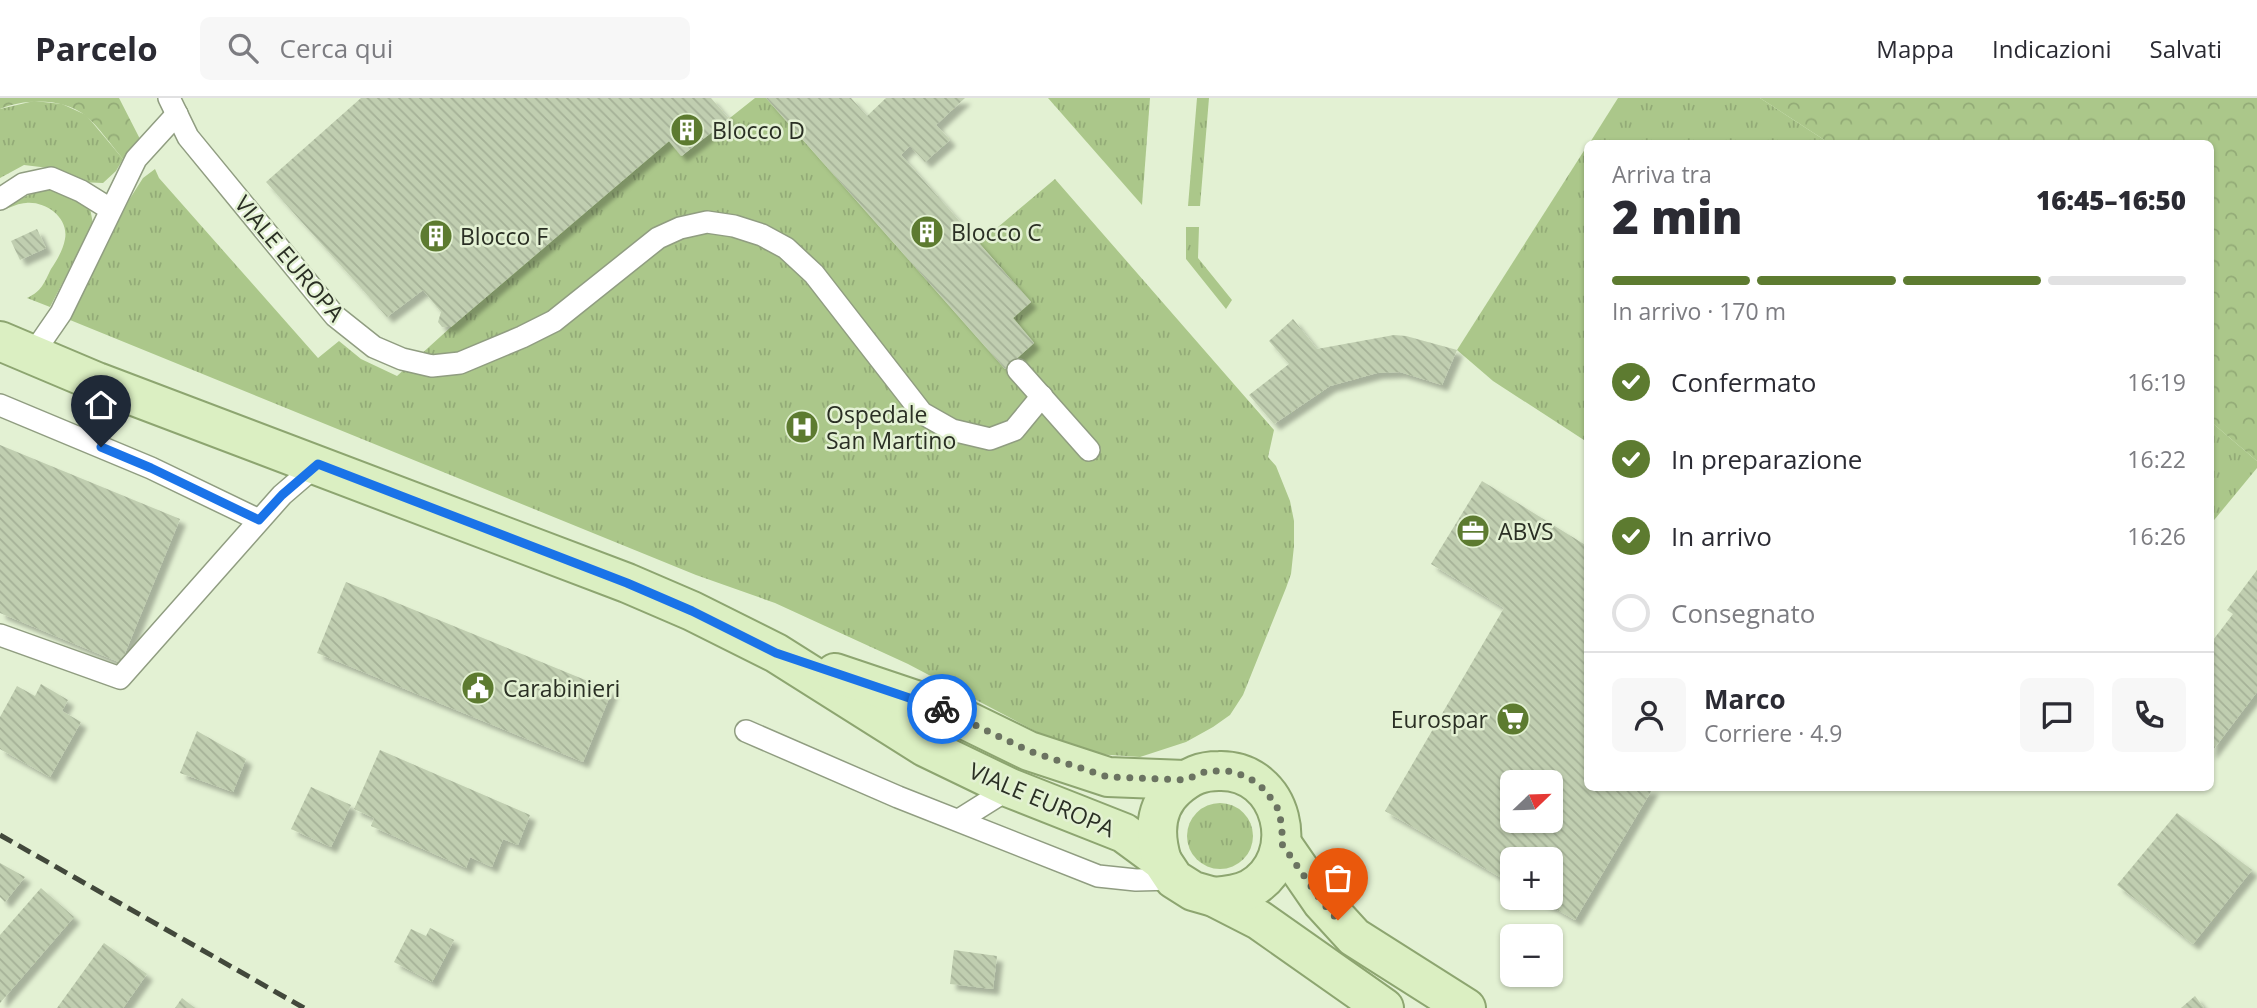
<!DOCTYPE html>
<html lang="it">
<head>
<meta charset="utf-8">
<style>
  :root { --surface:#fff; --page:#f7f7f7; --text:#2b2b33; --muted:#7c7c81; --line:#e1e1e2; --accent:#5d7b30 }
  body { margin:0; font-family:"Open Sans",sans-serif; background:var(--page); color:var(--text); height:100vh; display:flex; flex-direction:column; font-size:26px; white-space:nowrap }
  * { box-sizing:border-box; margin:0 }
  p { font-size:23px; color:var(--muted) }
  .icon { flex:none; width:38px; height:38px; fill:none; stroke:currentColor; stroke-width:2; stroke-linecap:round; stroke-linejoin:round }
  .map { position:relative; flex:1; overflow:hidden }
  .sheet { position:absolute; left:1584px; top:42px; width:630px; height:651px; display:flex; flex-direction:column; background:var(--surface); border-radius:10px; box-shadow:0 2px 5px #0004 }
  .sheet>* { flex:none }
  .needle { width:46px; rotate:67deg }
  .buttons { position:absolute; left:1500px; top:672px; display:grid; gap:14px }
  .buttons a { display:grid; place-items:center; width:63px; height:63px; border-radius:10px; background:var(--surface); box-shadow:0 2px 5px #0004; font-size:35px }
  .pin { position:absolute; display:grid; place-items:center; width:60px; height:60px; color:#fff; margin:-72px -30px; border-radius:50% 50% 50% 0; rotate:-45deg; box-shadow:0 0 7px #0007 }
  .pin .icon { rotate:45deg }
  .courier { position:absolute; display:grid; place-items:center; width:70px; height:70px; margin:-35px; border:5px solid #1a73e8; border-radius:50%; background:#fff; color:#222; box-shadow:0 2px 9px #0007 }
  .overview em { font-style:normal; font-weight:800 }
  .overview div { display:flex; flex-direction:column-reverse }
  .overview { display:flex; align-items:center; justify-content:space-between; height:119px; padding:0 28px }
  h1 { font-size:46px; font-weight:800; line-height:52px }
  .bar { display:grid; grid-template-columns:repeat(4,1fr); gap:10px 7px; align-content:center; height:84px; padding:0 28px }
  .bar i { height:9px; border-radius:5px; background:var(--line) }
  .bar .on { background:var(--accent) }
  .bar p { grid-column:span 4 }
  .line { display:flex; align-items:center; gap:18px; padding:0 28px; border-top:2px solid var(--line) }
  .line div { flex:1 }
  .round { display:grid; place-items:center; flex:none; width:74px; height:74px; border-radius:10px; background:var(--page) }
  ol { padding:0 28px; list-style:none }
  li { display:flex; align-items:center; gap:21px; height:77px }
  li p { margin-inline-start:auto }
  li .icon { padding:7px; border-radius:50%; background:var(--accent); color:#fff; stroke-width:4 }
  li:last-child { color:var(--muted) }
  li i { width:38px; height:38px; border:4px solid var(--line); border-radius:50% }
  header { display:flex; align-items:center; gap:42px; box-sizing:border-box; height:98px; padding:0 35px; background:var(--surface); border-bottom:2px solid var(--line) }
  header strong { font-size:33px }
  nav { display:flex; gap:38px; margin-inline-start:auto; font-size:24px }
  .search { width:490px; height:63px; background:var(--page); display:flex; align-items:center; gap:18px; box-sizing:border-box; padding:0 24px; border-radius:10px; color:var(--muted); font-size:26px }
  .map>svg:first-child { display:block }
  .grass { fill:url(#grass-tufts) }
  .park { fill:url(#park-crowns) }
  .building { fill:url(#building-back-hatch); fill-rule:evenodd; filter:url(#shadow) }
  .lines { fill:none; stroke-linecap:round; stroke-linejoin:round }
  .service-casing { stroke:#909d81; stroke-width:24 }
  .primary-casing { stroke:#8da570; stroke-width:42 }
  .service { stroke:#fff; stroke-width:21 }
  .primary { stroke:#dbefc2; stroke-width:38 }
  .rail { stroke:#42483b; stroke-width:5; stroke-dasharray:14 7; stroke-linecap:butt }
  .done { stroke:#6b7361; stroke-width:7; stroke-dasharray:0 12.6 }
  .route { stroke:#1a73e8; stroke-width:9 }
  .labels { text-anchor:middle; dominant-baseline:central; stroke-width:5; stroke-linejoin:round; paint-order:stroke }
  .poi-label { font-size:23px; fill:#2a2f24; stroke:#e3f1d3; text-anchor:start }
  .street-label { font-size:23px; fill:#2a2f24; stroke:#e3f1d3 }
</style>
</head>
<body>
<header>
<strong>Parcelo</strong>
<div class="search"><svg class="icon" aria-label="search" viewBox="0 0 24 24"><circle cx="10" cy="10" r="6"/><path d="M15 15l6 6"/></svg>Cerca qui</div>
<nav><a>Mappa</a><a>Indicazioni</a><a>Salvati</a></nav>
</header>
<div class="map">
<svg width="2257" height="910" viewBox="0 0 2257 910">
  <defs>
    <pattern id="grass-tufts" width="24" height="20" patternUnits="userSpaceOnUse" patternTransform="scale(1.75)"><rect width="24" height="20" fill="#abc78a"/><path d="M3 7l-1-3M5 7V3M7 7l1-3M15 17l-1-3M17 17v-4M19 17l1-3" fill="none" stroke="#93ab77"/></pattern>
    <pattern id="park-crowns" width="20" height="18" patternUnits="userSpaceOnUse" patternTransform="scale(1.75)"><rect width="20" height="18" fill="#abc78a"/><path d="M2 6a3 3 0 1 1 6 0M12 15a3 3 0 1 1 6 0" fill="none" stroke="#93ab77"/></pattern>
    <pattern id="building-back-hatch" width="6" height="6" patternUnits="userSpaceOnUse" patternTransform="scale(1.75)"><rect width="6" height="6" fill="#c0ceb0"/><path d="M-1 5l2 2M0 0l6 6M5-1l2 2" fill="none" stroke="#a5b197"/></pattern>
    <filter id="shadow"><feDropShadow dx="6" dy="6" stdDeviation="2" flood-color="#0004"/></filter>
  </defs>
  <rect width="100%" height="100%" fill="#e3f1d3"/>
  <g class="grass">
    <polygon points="755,0 766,0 1005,271 1034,245 1013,220 1031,204 979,145 1055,81 1274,332 1268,359 1276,368 1290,403 1294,423 1294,448 1291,476 1286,490 1243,597 1230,617 1213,629 1186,644 1140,659 1096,656 1052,642 908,566 775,505 696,477 70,222 129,102 143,80 155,71 159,80 318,260 339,243 361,261 397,278 451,229 669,43 682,58"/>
    <polygon points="1048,0 1150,0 1142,107"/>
    <polygon points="1197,0 1209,0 1200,108 1188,108"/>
    <polygon points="1618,0 1760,0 1829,45 1589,46"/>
    <polygon points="34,3 62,6 86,17 123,61 116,73 103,85 79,84 57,71 24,67 0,80 0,11"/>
    <polygon points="1587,48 1587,344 1493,283 1457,252"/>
    <path d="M58,91l32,19 3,16 -43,83 -23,-9c15,-7 17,-15 24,-29 6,-9 12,-19 14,-30 4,-21 -19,-38 -39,-36 -7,0 -14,4 -21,6 18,-13 31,-19 53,-20z"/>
    <polygon points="1186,129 1199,129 1198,160 1232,202 1226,211 1186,161"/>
    <polygon points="2210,323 2257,363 2257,370 2210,427"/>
    <circle cx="1220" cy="738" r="33"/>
  </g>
  <g class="park">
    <path d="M0,0h119l21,41 -17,20c-11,-13 -25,-33 -37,-43 -22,-18 -60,-18 -86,-7z"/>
    <polygon points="1760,0 2257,0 2257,363 2210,323 2210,46 1829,45"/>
  </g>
  <g class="building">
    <polygon points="361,0 711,0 729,21 681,58 669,43 451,229 442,229 438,224 441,214 423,192 387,219 266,84"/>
    <polygon points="766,0 851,0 867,18 886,0 965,0 936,27 950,42 925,64 910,48 901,57 1031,204 1013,220 1034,245 1005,271"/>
    <polygon points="37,131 46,150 20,162 11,143"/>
    <polygon points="1293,221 1317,251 1394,237 1406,238 1457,252 1442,287 1400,274 1377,275 1330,288 1274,326 1249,297 1289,266 1269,243"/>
    <polygon points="0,347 180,421 121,565 0,515"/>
    <path d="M1482,383l105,65v242h66l-78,132 -39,-22h14v-39h-38v25l-127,-73 119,-203 -73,-44zM1512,684h38v39h-38z"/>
    <polygon points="2257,472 2257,594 2210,656 2210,546 2233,516 2227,512"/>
    <polygon points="346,484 612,593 583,664 317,555"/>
    <polygon points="41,586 68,602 62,613 81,624 50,679 0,651 0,619 17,588 35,598"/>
    <polygon points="197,633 246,661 233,694 180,675"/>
    <polygon points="380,652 530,717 518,747 503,741 492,769 470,759 466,770 371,728 374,720 354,711"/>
    <polygon points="311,689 351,707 331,749 291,731"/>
    <polygon points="2177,715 2252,772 2193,846 2117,787"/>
    <polygon points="0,765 25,779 5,804 0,799"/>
    <polygon points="41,790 74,819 0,905 0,837"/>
    <polygon points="430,830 454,842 432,884 394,864 411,831 426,838"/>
    <polygon points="104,845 147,876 123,910 57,910"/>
    <polygon points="954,852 997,858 993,891 950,886"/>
    <polygon points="2195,898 2204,910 2181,910"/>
    <polygon points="182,900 195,910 175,910"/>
  </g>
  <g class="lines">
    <defs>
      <g id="service">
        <polyline points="169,0 188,39 335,218 374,249 402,261 432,268 460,265 522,239 554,223 658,140 680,130 707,124 734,128 762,137 786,150 814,176 922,315 952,332 990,341 1014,332 1042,298"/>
        <polyline points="0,101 23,86 51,80 81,93 110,111"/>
        <polyline points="32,257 61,215 136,61 177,16"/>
        <polyline points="1018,272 1089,352"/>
        <polyline points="0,307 151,370 259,422"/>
        <polyline points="0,537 120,580 282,397 318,366"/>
        <polyline points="746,633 898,699 1098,778 1136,782 1174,781"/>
        <polyline points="959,722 1010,690"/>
      </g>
      <g id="primary">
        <polyline points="0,243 97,284 627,485 692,513 776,555 925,649 1010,690 1124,735 1162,763 1174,781 1193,793 1214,799 1259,822 1384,910"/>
        <polyline points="835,575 945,612 1029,653 1108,679 1185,682"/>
        <polyline points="1282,746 1322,804 1354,839 1466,910"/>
        <path d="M1162,763c-8,-26 -8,-54 14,-73 14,-12 25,-17 43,-17 64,-2 86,87 31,118 -12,6 -24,7 -36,8"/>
      </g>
    </defs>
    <use href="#service" class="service-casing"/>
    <use href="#primary" class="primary-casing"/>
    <use href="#service" class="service"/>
    <use href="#primary" class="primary"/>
    <polyline class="rail" points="0,737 304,910"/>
  </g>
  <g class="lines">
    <polyline class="done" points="942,611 1029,653 1108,679 1185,682 1207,673 1228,673 1248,679 1265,692 1277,709 1282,727 1282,746 1322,804 1338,822"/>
    <polyline class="route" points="101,349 151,370 259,422 282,397 318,366 627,485 692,513 776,555 942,611"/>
  </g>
  <defs>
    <symbol id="building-disc" viewBox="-11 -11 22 22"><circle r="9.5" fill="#5d7b30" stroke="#e3f1d3"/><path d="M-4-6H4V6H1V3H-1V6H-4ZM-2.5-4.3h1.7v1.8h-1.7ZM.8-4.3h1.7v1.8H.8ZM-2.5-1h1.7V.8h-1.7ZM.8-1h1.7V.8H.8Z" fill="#fff"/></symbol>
    <symbol id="hospital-disc" viewBox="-11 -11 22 22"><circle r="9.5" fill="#5d7b30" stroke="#e3f1d3"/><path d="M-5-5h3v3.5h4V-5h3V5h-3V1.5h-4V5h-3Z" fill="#fff"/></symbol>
    <symbol id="office-disc" viewBox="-11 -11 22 22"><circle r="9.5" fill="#5d7b30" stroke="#e3f1d3"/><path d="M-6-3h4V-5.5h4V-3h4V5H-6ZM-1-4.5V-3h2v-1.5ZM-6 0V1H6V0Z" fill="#fff"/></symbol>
    <symbol id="civic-disc" viewBox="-11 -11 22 22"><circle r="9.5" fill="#5d7b30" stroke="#e3f1d3"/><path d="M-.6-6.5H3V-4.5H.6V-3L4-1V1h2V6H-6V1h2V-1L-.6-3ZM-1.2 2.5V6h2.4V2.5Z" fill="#fff"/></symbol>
    <symbol id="supermarket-disc" viewBox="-11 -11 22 22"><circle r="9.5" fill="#5d7b30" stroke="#e3f1d3"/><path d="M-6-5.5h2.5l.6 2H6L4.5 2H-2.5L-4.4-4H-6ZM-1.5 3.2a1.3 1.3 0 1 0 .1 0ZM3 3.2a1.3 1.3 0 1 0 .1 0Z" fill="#fff"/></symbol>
  </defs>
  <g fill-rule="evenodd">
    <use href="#building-disc" x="668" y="13" width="38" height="38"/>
    <use href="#building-disc" x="908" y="115" width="38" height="38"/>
    <use href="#building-disc" x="417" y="119" width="38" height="38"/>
    <use href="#hospital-disc" x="783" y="310" width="38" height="38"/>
    <use href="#office-disc" x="1454" y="414" width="38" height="38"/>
    <use href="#civic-disc" x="459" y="571" width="38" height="38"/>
    <use href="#supermarket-disc" x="1494" y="602" width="38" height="38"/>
  </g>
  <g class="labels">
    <g class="poi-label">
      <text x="712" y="32">Blocco D</text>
      <text x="951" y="134">Blocco C</text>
      <text x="460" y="138">Blocco F</text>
      <text x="826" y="316">Ospedale<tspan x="826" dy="26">San Martino</tspan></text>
      <text x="1498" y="433">ABVS</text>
      <text x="503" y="590">Carabinieri</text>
      <text x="1488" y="621" text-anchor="end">Eurospar</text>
    </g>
    <g class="street-label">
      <text transform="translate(290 160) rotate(50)">VIALE EUROPA</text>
      <text transform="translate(1042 701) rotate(23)">VIALE EUROPA</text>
    </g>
  </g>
</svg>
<div class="buttons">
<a><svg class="needle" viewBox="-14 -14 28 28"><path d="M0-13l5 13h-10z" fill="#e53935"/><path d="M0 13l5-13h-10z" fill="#7c7c81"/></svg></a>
<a>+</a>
<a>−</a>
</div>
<div class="pin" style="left:1338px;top:822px;background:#ea580c"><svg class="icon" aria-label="bag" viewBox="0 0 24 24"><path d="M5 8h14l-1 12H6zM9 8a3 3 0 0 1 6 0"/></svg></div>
<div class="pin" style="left:101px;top:349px;background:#1f2937"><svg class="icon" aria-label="home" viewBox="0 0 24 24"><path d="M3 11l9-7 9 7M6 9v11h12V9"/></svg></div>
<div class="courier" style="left:942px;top:611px"><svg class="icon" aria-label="bike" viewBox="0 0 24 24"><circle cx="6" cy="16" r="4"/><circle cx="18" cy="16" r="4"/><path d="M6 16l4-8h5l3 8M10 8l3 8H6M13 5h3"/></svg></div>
<section class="sheet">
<div class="overview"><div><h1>2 min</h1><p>Arriva tra</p></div><em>16:45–16:50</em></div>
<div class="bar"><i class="on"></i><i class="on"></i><i class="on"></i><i></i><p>In arrivo · 170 m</p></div>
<ol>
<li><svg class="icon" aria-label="check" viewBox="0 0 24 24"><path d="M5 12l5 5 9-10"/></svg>Confermato<p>16:19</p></li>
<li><svg class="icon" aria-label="check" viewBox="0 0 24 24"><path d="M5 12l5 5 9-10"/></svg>In preparazione<p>16:22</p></li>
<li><svg class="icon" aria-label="check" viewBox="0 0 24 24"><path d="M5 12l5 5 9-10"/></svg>In arrivo<p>16:26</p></li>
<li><i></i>Consegnato</li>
</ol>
<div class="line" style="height:126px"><a class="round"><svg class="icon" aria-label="person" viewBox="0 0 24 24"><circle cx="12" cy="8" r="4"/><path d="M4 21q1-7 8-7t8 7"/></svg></a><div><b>Marco</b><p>Corriere · 4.9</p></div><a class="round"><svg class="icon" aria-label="chat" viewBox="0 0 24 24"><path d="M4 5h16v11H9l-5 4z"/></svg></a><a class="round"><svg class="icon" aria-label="phone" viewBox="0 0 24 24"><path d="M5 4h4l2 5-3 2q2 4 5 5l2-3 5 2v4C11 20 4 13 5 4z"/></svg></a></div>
</section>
</div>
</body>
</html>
